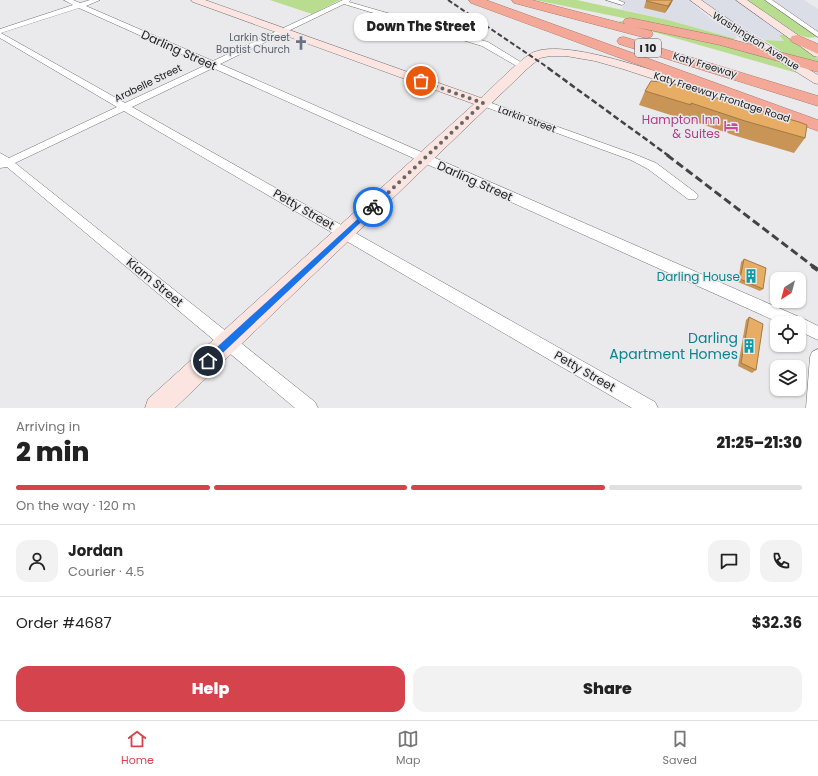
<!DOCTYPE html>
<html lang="en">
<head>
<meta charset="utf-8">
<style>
  :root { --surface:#fff; --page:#f2f2f2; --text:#222; --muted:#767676; --line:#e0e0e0; --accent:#d5444c }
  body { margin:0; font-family:Poppins,sans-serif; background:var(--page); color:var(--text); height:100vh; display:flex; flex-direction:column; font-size:15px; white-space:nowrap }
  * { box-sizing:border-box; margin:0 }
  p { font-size:13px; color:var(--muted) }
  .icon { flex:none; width:22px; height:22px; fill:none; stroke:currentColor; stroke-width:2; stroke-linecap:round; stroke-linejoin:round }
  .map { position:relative; height:408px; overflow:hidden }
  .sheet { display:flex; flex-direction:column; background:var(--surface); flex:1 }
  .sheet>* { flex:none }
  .needle { width:26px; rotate:216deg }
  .controls { position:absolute; left:770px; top:272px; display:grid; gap:8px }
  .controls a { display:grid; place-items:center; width:36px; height:36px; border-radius:8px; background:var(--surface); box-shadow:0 1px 3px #0004; font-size:20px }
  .pin { position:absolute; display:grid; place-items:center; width:34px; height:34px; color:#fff; margin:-17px; border:2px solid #fff; border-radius:50%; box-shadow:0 1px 4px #0007 }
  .courier { position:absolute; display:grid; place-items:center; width:40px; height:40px; margin:-20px; border:3px solid #1a73e8; border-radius:50%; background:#fff; color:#222; box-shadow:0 1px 5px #0007 }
  .bubble { position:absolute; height:28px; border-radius:12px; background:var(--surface); box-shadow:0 1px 3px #0004; font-size:13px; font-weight:800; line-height:28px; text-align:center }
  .summary em { font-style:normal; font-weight:800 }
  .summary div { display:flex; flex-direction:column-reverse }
  .summary { display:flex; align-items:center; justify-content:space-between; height:68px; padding:0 16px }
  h1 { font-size:26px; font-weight:800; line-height:30px }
  .bar { display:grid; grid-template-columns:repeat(4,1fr); gap:6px 4px; align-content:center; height:48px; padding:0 16px }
  .bar i { height:5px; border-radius:3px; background:var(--line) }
  .bar .selected { background:var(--accent) }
  .bar p { grid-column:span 4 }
  .line { display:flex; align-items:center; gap:10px; padding:0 16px; border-top:1px solid var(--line) }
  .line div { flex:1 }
  .round { display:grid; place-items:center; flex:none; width:42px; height:42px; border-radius:12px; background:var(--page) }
  .cta { display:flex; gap:8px; margin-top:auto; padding:8px 16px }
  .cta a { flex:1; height:46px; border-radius:12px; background:var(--accent); color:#fff; font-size:16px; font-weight:800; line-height:46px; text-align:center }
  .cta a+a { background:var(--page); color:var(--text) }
  .tab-bar { display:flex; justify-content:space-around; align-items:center; height:56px; border-top:1px solid var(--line); background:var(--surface); font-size:11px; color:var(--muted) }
  .tab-bar a { display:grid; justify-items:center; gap:2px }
  .tab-bar .selected { color:var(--accent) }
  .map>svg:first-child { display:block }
  .built { fill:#dbdee6 }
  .green { fill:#b9dd8f }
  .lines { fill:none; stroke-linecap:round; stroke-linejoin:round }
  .street-casing { stroke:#717173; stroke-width:1 }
  .secondary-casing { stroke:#717173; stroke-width:1 }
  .highway-casing { stroke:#aa796f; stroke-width:1 }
  .street { fill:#fff; fill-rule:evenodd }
  .secondary { fill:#fce5e0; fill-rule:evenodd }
  .highway { fill:#f4a998; fill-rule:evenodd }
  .rail-far3 { stroke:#434344; stroke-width:2; stroke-dasharray:5 2.5; stroke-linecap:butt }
  .rail-far2 { stroke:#434344; stroke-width:2.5; stroke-dasharray:6 3; stroke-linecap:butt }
  .rail-far1 { stroke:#434344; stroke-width:3; stroke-dasharray:8 4; stroke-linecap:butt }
  .rail { stroke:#434344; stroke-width:4; stroke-dasharray:10 5; stroke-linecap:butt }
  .wall { fill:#c89556 }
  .shaded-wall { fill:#a27946 }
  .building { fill:#e8ad64; stroke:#a27946 }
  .route { fill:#1a73e8 }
  .done { stroke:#676769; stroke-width:4; stroke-dasharray:0 7.2 }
  .labels { text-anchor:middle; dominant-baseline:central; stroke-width:3; stroke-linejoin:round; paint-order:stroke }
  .far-worship-label { font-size:10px; fill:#5b616d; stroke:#eaeaec; text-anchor:end }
  .far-street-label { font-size:10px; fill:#212122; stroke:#eaeaec }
  .shield { fill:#eaeaec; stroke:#5d5d5f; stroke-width:1 }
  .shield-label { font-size:11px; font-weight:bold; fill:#212122 }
  .street-label { font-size:12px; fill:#212122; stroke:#eaeaec }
  .hotel-label { font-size:12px; fill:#b23c85; stroke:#eaeaec; text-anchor:end }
  .culture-label { font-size:12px; fill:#0d838f; stroke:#eaeaec; text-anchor:end }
  .near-culture-label { font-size:14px; fill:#0d838f; stroke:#eaeaec; text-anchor:end }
</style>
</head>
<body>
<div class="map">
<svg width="818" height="408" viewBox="0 0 818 408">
  <rect width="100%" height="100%" fill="#eaeaec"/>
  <g class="built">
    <polygon points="613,0 688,0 711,19 735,34 737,38 736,39 668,20 621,9 626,3"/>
    <polygon points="702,0 736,0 784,35 780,35 785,41 764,40 735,24"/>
    <polygon points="771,0 804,0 818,9 818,31"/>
  </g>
  <g class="green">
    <polygon points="270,0 340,0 312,14"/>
    <polygon points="535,0 577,0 668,20 736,39 731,40"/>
    <path d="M746,0h18l51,34 1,3c-20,5 -54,-26 -70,-37z"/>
    <polygon points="621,21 688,34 767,54 797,73 619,22"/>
    <polygon points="779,35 784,35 818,59 818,65 790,57 764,40 784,41"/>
  </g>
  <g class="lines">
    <defs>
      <g id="street">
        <path d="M64,0h9l7,3 10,-3h10l-14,6 127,55 130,-61h8l-2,2 139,40 39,24 -1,2h-6l-38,-22 -138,-42 -124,60 584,255 14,7v14l-19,-9v-8h-19l-567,-255 -81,39 523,295 3,6h-26l-508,-297 -109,52 300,239 3,6h-23l-288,-241 -7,1v-15l9,5 108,-51 -117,-69v-9l73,-24zM79,8l127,57 -81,38 -124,-70z"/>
        <polygon points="606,0 618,0 625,3 622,5"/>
        <polygon points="765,0 772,0 818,32 818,37"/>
        <polygon points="483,100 639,156 656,163 696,193 698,196 696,199 688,199 648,169 631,160 480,105 478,103"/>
        <polygon points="818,349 818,408 806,408 810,357 812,352"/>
      </g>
      <g id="secondary">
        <path d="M191,0h14l276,98c12,-11 40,-40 53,-46 32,-13 119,19 153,29 30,10 60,20 90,29l2,3 -2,3h-10l-144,-47 -28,-8 -29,-5h-16l-10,2 -13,11 -352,339h-30l3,-9 326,-295 -281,-102z"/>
        <polygon points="690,0 701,0 744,30 818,75 818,84 814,83 736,34"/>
        <polygon points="736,0 747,0 818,49 818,57 814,56"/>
      </g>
      <g id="highway">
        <polygon points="469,0 486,0 818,120 818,131 471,3"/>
        <polygon points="512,0 532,0 625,24 623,22 625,19 630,18 722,37 818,62 818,72 720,45 636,27 651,31 653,34 651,37 646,38 514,3"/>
        <polygon points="797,35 818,44 818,54 792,42 790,39 792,36"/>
        <polygon points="624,37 818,96 818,106 619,44 617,41 619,38"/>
      </g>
    </defs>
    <use href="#street" class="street-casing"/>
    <use href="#secondary" class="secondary-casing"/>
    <use href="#highway" class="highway-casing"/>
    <use href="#street" class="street"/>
    <use href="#secondary" class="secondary"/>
    <use href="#highway" class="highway"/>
    <polyline class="rail-far3" points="448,0 550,69"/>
    <polyline class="rail-far2" points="548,68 669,156"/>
    <polyline class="rail-far1" points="667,155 814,267"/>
    <polyline class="rail" points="812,266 818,270"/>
  </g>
  <g class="wall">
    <polygon points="646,1 671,4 665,13 644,8"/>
    <polygon points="690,90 805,138 794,153 736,136 684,118 683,119 639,105 645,91"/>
    <polygon points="744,259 763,289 760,291 738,282 741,262"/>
    <polygon points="749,317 756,370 752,373 738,366 746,320"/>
  </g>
  <polygon class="shaded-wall" points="672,0 673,0 671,4 665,13 668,6"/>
  <g class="building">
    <polygon points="647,0 672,0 668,6 646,1"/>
    <polygon points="651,81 672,83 690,90 799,122 807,125 805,138 745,121 691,103 691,105 645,91"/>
    <polygon points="744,259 766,268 763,289 740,279"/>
    <polygon points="749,317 763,324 756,370 741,363"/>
  </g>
  <polygon class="route" points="373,205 375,206 375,209 211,364 208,365 205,364 204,361 205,358"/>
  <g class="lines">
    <polyline class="done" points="373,207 483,103 421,81"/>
  </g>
  <defs>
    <symbol id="church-bare" viewBox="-9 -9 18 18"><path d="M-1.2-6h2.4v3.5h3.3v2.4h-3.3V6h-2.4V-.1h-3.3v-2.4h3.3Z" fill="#6b7280" stroke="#eaeaec" stroke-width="2.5" paint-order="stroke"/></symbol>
    <symbol id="hotel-bare" viewBox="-9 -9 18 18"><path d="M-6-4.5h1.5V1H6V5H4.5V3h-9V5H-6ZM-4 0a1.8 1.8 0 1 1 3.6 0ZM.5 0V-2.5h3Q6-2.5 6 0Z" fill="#d1479c" stroke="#eaeaec" stroke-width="2.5" paint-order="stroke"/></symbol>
    <symbol id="building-bare" viewBox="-9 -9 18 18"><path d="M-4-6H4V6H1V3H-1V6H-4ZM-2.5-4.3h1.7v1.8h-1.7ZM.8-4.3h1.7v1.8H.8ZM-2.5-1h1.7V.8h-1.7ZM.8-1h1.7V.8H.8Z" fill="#0f9aa8" stroke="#eaeaec" stroke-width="2.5" paint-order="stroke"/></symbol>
  </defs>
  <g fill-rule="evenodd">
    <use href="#church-bare" x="291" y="33" width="20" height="20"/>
    <use href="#hotel-bare" x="721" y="116" width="20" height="20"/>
    <use href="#building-bare" x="741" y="266" width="20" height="20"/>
    <use href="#building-bare" x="739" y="336" width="20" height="20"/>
  </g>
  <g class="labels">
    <g class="far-worship-label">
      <text x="290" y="37">Larkin Street<tspan x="290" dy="12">Baptist Church</tspan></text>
    </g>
    <g class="far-street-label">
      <text transform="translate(756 41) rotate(32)">Washington Avenue</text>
      <text transform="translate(705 65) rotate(17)">Katy Freeway</text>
      <text transform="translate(148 83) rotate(-26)">Arabelle Street</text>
      <text transform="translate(722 97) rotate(18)">Katy Freeway Frontage Road</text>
      <text transform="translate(527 119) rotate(20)">Larkin Street</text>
    </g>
    <rect class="shield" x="635" y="39" width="26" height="18" rx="3"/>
    <g class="shield-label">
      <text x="648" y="48">I 10</text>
    </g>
    <g class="street-label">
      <text transform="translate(179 50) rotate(24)">Darling Street</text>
      <text transform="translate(475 181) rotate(24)">Darling Street</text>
      <text transform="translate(304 209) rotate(30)">Petty Street</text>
      <text transform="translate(155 282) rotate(39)">Kiam Street</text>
      <text transform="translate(585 371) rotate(30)">Petty Street</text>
    </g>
    <g class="hotel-label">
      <text x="720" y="119">Hampton Inn<tspan x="720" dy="14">&amp; Suites</tspan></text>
    </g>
    <g class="culture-label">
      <text x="740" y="276">Darling House</text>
    </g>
    <g class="near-culture-label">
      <text x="738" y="338">Darling<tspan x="738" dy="16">Apartment Homes</tspan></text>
    </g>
  </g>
</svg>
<div class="controls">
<a><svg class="needle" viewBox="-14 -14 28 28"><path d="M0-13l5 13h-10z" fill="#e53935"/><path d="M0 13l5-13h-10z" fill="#767676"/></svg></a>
<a><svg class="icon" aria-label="locate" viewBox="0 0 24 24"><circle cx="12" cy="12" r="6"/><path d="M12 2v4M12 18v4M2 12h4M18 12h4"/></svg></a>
<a><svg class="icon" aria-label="layers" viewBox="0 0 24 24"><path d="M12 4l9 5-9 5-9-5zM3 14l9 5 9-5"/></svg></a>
</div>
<div class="pin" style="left:421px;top:81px;background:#ea580c"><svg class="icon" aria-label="bag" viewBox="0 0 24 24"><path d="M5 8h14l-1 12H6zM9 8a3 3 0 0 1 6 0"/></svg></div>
<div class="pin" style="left:208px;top:361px;background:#1f2937"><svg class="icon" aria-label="home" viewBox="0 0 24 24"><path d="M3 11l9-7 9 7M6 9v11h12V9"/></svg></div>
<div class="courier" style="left:373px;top:207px"><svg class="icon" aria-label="bike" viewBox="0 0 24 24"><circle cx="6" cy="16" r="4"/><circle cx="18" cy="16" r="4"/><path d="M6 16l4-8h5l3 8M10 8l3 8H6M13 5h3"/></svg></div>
<div class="bubble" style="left:354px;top:13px;width:134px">Down The Street</div>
</div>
<section class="sheet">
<div class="summary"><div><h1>2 min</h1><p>Arriving in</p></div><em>21:25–21:30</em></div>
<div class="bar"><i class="selected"></i><i class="selected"></i><i class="selected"></i><i></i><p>On the way · 120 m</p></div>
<div class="line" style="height:72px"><a class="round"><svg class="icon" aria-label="person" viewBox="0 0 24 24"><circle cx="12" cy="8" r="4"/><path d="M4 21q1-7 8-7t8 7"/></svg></a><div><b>Jordan</b><p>Courier · 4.5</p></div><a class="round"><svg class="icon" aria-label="chat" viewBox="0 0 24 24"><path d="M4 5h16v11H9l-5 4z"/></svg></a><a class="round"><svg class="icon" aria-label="phone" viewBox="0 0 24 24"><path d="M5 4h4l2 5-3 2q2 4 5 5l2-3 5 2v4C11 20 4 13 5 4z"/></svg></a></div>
<div class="line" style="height:52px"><div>Order #4687</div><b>$32.36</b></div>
<div class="cta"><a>Help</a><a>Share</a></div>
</section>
<nav class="tab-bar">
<a class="selected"><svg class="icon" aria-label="home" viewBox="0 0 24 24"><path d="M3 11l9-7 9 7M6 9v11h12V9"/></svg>Home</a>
<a><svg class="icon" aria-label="map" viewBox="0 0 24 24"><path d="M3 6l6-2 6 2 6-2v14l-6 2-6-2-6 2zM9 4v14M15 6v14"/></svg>Map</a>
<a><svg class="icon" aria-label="saved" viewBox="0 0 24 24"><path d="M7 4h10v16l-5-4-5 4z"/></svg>Saved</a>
</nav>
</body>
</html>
